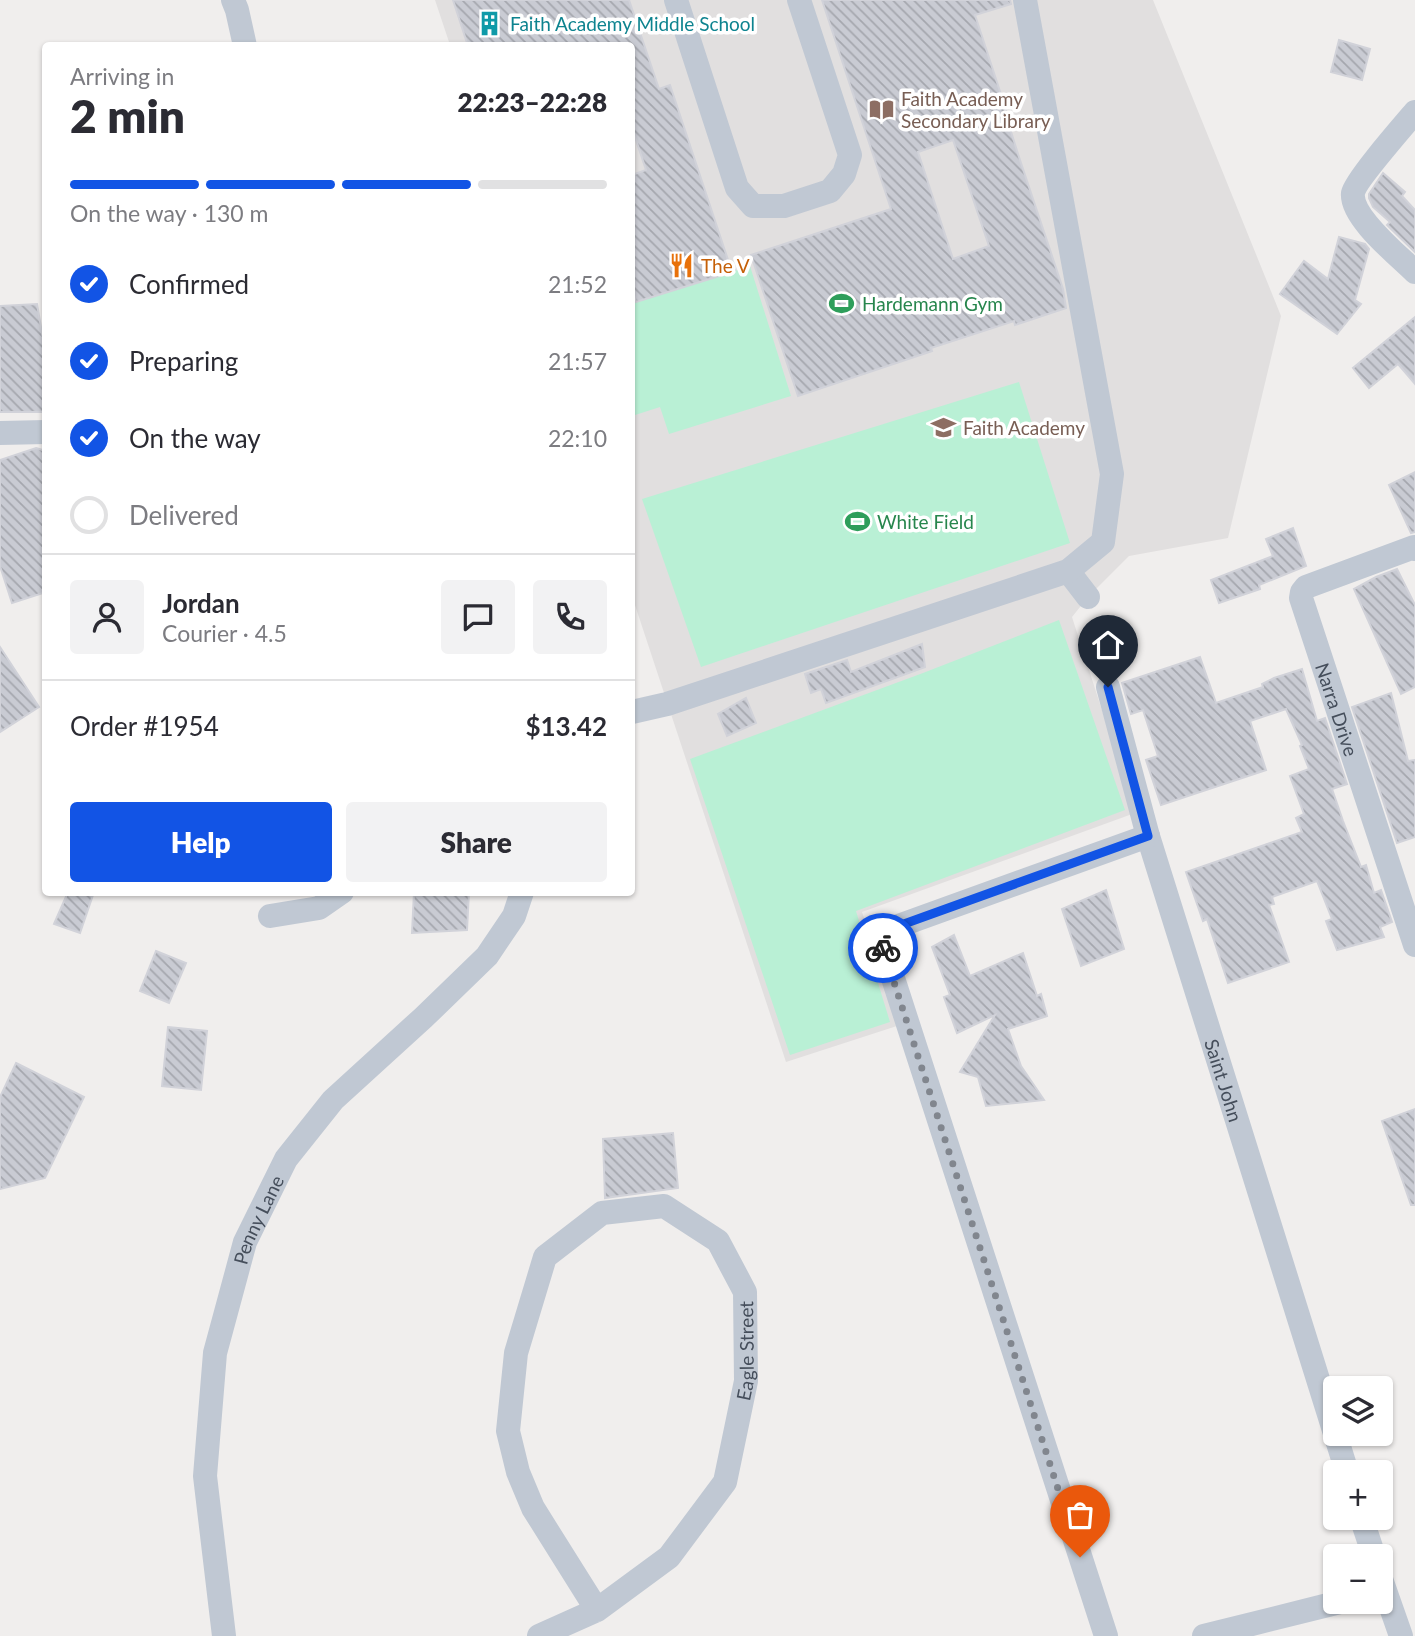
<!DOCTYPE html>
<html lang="en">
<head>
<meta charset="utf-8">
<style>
  :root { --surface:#fff; --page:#f2f2f3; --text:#2b2b33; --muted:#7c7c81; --line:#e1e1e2; --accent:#1254e5 }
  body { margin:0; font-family:Lato,sans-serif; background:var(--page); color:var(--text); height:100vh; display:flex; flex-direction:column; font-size:26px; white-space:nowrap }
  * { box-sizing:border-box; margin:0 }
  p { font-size:23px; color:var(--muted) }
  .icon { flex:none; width:38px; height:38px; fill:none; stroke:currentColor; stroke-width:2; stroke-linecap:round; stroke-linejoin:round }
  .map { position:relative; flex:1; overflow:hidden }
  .panel { position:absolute; left:42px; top:42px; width:593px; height:854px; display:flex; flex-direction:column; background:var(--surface); border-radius:7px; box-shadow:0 2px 5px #0004 }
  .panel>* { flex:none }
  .fabs { position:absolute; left:1323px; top:1376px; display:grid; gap:14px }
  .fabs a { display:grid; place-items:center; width:70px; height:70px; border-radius:7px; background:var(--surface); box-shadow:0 2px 5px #0004; font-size:35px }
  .pin { position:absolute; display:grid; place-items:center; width:60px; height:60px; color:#fff; margin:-72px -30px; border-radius:50% 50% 50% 0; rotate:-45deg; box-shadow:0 0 7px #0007 }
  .pin .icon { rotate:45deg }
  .courier { position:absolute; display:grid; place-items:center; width:70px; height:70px; margin:-35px; border:5px solid #1254e5; border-radius:50%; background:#fff; color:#222; box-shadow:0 2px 9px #0007 }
  .head em { font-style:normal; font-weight:800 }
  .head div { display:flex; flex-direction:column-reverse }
  .head { display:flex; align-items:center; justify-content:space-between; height:119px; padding:0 28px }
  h1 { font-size:46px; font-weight:800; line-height:52px }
  .bar { display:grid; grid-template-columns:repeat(4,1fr); gap:10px 7px; align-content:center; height:84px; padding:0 28px }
  .bar i { height:9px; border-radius:5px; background:var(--line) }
  .bar .on { background:var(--accent) }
  .bar p { grid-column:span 4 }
  .line { display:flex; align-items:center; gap:18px; padding:0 28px; border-top:2px solid var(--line) }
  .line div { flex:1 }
  .round { display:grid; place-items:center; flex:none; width:74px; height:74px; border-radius:7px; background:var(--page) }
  ol { padding:0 28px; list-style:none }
  li { display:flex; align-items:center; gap:21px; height:77px }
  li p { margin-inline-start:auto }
  li .icon { padding:7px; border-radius:50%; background:var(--accent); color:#fff; stroke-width:4 }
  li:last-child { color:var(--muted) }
  li i { width:38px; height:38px; border:4px solid var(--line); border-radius:50% }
  .button { display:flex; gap:14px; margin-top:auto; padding:14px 28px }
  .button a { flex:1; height:80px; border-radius:7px; background:var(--accent); color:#fff; font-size:28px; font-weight:800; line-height:80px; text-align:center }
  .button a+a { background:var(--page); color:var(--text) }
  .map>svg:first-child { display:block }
  .education { fill:#e1dfdf }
  .grass { fill:#b9f0d5 }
  .building { fill:url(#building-back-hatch); stroke:#d1d2d9; stroke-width:2; fill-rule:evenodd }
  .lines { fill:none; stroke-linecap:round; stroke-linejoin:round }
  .street { stroke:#c0c8d3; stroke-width:24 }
  .done { stroke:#81868e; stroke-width:7; stroke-dasharray:0 12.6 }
  .route { stroke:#1254e5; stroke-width:9 }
  .labels { text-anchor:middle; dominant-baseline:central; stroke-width:7; stroke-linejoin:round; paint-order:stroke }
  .culture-label { font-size:19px; fill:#0d838f; stroke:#fff; text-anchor:start }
  .education-label { font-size:19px; fill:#785e54; stroke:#fff; text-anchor:start }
  .food-label { font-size:19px; fill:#c56008; stroke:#fff; text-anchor:start }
  .leisure-label { font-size:19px; fill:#27864d; stroke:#fff; text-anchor:start }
  .street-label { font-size:19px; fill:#454e5b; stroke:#fff }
</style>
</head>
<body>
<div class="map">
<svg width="1415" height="1636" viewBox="0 0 1415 1636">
  <defs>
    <pattern id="building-back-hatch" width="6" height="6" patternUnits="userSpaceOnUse" patternTransform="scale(1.75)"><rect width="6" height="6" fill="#c9cbd3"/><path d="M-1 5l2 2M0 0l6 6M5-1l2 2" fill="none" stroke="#a5a7ae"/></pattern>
  </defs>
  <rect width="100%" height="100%" fill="#f0eeed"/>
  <polygon class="education" points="435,0 1153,0 1281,316 1228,538 1129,556 1088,597 1072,617 1135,813 862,912 900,1025 786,1062 632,596 632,46 450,45"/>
  <g class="grass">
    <polygon points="750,266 791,396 669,434 660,407 632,416 632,288 637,302"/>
    <polygon points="1019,382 1070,543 701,667 642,499"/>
    <polygon points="1059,620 1125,810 856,911 890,1022 790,1055 690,759 923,673"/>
  </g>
  <g class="building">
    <polygon points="453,0 629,0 659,89 670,85 732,272 636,302 632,288 632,175 646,170 632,128 632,46 468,46"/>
    <path d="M822,0h188l1,4 -36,11 35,107h-2l10,32 45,135 3,19 -51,17 -1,-4 -83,27 1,3 -134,45 -47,-141 140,-46zM953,140l36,106 -36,13 -35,-107z"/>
    <polygon points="1339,40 1370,49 1362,80 1331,72"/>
    <polygon points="1383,173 1405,192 1402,196 1415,210 1415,252 1387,225 1390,222 1373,207 1369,198 1369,194"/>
    <polygon points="1339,237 1365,244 1369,249 1355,300 1361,304 1337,334 1280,294 1304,261 1328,279"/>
    <polygon points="37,304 46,356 46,412 0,412 0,306"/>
    <polygon points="1415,317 1415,384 1398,364 1369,388 1353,368"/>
    <polygon points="36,448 46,451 46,592 12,603 0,566 0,460"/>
    <polygon points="1415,472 1415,532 1411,533 1389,485"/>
    <polygon points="1293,528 1306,566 1259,585 1260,589 1219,603 1211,580 1273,556 1266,539"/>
    <polygon points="1397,569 1415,605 1415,687 1401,694 1354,589 1376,577"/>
    <polygon points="922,644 925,667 826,703 821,689 811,693 805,674 847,660 851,672"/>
    <polygon points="0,647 39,707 0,732"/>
    <polygon points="1200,657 1216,703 1263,687 1262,684 1274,678 1302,669 1317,721 1325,718 1347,784 1332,789 1343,821 1361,867 1366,865 1374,893 1381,890 1392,922 1380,927 1384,937 1337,950 1326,921 1332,919 1317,881 1272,897 1274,904 1269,905 1289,962 1228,983 1207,919 1203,921 1186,872 1302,832 1296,818 1304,814 1290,776 1309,769 1300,746 1302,745 1286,709 1250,721 1266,770 1161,805 1146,760 1158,756 1143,710 1131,714 1122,683"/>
    <polygon points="1391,693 1408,761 1415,760 1415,837 1397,843 1352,707"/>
    <polygon points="746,698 756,723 727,736 718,714"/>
    <polygon points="1106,890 1124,949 1081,966 1062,909"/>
    <polygon points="68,892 94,892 80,933 54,924"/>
    <polygon points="414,892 469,892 467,930 412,933"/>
    <polygon points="954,935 970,976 1023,953 1037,996 1041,994 1047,1016 1008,1029 1021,1066 1044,1100 986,1106 978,1077 960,1072 995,1015 957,1033 944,997 950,995 932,947"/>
    <polygon points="156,951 186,963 169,1003 140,991"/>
    <polygon points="168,1027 207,1031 201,1090 162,1086"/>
    <polygon points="16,1063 84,1097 45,1178 0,1189 0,1097"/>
    <polygon points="1415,1109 1415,1205 1411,1205 1382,1121"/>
    <polygon points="673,1133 678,1188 605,1198 603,1139"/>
  </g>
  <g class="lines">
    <g class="street">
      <polyline points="233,0 237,10 245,46"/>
      <polyline points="676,0 737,188 753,206 784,206 830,191 844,174 850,155 799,0"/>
      <path d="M1415,112c-11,13 -60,69 -62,81 -3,24 46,63 62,79"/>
      <polyline points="0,433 46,432"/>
      <path id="s1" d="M1415,549l-1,-2 -108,40 -4,5 -1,6 114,347"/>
      <polyline points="1068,571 1088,597"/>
      <path id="s2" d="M1108,687l40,149 199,636"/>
      <polyline points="632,712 667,704 1068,571 1103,542 1112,474 1025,0"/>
      <polyline points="270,916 319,908 342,892"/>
      <polyline points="1361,1517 1374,1556"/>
      <polyline points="1381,1579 1401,1636"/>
      <path id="s3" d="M224,1636l-19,-160 10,-123 30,-111 41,-83 47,-59 90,-82 64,-62 27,-40 8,-24"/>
      <path id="s4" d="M539,1636l58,-26 72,-53 56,-75 21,-101 -1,-89 -27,-51 -54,-35 -62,7 -57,44 -29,96 -8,78 10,41 15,36 64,102"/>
      <polyline points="1106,1636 881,941 890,929 1148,836"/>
      <polyline points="1204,1636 1344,1601"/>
    </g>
  </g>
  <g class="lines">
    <polyline class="done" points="883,948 1080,1557"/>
    <polyline class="route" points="883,948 881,941 890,929 1148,836 1108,687"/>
  </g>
  <defs>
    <symbol id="building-bare" viewBox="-9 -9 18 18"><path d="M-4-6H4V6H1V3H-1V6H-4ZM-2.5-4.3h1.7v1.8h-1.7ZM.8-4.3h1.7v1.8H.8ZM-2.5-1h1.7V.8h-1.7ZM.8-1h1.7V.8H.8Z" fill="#0f9aa8" stroke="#fff" stroke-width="2.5" paint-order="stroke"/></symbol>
    <symbol id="library-bare" viewBox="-9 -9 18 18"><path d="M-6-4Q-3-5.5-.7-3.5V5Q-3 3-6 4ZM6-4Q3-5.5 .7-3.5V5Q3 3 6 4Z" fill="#8d6e63" stroke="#fff" stroke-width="2.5" paint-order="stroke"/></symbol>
    <symbol id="restaurant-bare" viewBox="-9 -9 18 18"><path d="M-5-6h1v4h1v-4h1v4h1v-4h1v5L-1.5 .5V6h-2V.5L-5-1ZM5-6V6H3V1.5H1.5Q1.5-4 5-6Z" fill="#e8710a" stroke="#fff" stroke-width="2.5" paint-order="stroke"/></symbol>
    <symbol id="stadium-bare" viewBox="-9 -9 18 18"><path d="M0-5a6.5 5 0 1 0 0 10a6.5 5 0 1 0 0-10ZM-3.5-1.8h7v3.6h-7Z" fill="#2e9e5b" stroke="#fff" stroke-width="2.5" paint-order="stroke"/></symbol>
    <symbol id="school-bare" viewBox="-9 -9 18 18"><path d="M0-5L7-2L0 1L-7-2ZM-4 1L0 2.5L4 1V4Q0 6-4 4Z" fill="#8d6e63" stroke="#fff" stroke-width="2.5" paint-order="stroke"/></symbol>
  </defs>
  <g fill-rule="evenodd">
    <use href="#building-bare" x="472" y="6" width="35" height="35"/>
    <use href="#library-bare" x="864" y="92" width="35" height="35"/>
    <use href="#restaurant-bare" x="664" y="248" width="35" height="35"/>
    <use href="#stadium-bare" x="824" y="286" width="35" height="35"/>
    <use href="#school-bare" x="926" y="410" width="35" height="35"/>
    <use href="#stadium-bare" x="840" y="504" width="35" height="35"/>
  </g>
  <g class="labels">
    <g class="culture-label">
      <text x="510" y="23">Faith Academy Middle School</text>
    </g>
    <g class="education-label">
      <text x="901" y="98">Faith Academy<tspan x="901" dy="22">Secondary Library</tspan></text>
      <text x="963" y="427">Faith Academy</text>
    </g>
    <g class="food-label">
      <text x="701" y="265">The V</text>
    </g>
    <g class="leisure-label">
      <text x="862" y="303">Hardemann Gym</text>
      <text x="877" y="521">White Field</text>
    </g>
    <g class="street-label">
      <text stroke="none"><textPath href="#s1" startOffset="247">Narra Drive</textPath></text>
      <text stroke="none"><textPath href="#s2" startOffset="410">Saint John</textPath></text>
      <text stroke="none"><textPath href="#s3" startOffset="425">Penny Lane</textPath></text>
      <text stroke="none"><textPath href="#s4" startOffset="380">Eagle Street</textPath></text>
    </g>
  </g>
</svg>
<div class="fabs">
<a><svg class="icon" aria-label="layers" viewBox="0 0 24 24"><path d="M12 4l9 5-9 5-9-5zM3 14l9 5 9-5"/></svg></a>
<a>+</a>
<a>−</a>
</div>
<div class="pin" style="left:1080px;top:1557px;background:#ea580c"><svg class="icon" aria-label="bag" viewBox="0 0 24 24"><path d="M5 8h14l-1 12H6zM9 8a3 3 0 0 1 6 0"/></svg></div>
<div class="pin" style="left:1108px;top:687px;background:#1f2937"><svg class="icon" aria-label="home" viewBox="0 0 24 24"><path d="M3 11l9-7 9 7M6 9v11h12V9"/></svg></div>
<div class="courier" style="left:883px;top:948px"><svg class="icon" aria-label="bike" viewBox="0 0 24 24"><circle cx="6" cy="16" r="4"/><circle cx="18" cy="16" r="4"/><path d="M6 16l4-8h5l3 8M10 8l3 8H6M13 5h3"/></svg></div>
<section class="panel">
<div class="head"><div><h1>2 min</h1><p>Arriving in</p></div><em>22:23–22:28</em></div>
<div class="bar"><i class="on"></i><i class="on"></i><i class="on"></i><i></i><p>On the way · 130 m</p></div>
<ol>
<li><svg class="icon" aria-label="check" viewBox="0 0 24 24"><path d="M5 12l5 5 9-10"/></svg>Confirmed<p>21:52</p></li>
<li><svg class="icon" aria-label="check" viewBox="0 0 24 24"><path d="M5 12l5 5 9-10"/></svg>Preparing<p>21:57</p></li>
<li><svg class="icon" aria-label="check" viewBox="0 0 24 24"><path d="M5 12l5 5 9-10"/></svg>On the way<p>22:10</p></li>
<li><i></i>Delivered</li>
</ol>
<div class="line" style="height:126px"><a class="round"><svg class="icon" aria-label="person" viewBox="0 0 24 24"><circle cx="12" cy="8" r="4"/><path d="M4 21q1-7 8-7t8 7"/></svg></a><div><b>Jordan</b><p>Courier · 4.5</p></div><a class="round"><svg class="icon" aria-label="chat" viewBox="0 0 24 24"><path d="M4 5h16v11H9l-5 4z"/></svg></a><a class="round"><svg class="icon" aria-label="phone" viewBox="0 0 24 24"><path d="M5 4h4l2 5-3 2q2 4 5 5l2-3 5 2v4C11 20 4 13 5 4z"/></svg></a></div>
<div class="line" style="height:91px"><div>Order #1954</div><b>$13.42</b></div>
<div class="button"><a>Help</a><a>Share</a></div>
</section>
</div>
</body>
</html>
